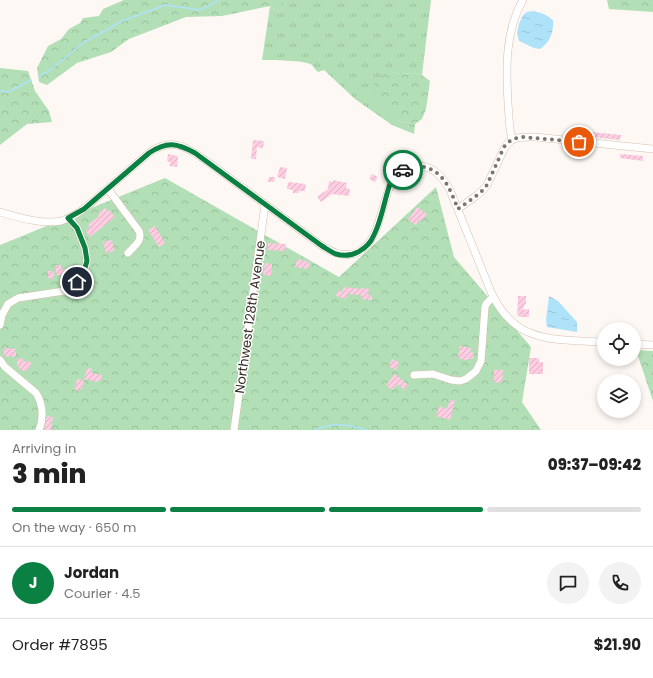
<!DOCTYPE html>
<html lang="en">
<head>
<meta charset="utf-8">
<style>
  :root { --surface:#fff; --page:#f2f2f2; --text:#222; --muted:#767676; --line:#e0e0e0; --accent:#0b8043 }
  body { margin:0; font-family:Poppins,sans-serif; background:var(--page); color:var(--text); height:100vh; display:flex; flex-direction:column; font-size:15px; white-space:nowrap }
  * { box-sizing:border-box; margin:0 }
  p { font-size:13px; color:var(--muted) }
  .icon { flex:none; width:22px; height:22px; fill:none; stroke:currentColor; stroke-width:2; stroke-linecap:round; stroke-linejoin:round }
  .map { position:relative; height:430px; overflow:hidden }
  .panel { display:flex; flex-direction:column; background:var(--surface); flex:1 }
  .panel>* { flex:none }
  .buttons { position:absolute; left:597px; top:322px; display:grid; gap:8px }
  .buttons a { display:grid; place-items:center; width:44px; height:44px; border-radius:50%; background:var(--surface); box-shadow:0 2px 6px #0003; font-size:20px }
  .pin { position:absolute; display:grid; place-items:center; width:34px; height:34px; color:#fff; margin:-17px; border:2px solid #fff; border-radius:50%; box-shadow:0 1px 4px #0007 }
  .courier { position:absolute; display:grid; place-items:center; width:40px; height:40px; margin:-20px; border:3px solid #0b8043; border-radius:50%; background:#fff; color:#222; box-shadow:0 1px 5px #0007 }
  .overview em { font-style:normal; font-weight:800 }
  .overview div { display:flex; flex-direction:column-reverse }
  .overview { display:flex; align-items:center; justify-content:space-between; height:68px; padding:0 12px }
  h1 { font-size:26px; font-weight:800; line-height:30px }
  .bar { display:grid; grid-template-columns:repeat(4,1fr); gap:6px 4px; align-content:center; height:48px; padding:0 12px }
  .bar i { height:5px; border-radius:3px; background:var(--line) }
  .bar .active { background:var(--accent) }
  .bar p { grid-column:span 4 }
  .line { display:flex; align-items:center; gap:10px; padding:0 12px; border-top:1px solid var(--line) }
  .line div { flex:1 }
  .round { display:grid; place-items:center; flex:none; width:42px; height:42px; border-radius:21px; background:var(--page) }
  .map>svg:first-child { display:block }
  .grass { fill:url(#grass-tufts) }
  .forest { fill:url(#forest-crowns) }
  .water { fill:url(#water-ripples) }
  .lines { fill:none; stroke-linecap:round; stroke-linejoin:round }
  .stream { stroke:#aee2f9; stroke-width:1.5 }
  .building { fill:url(#building-hatch) }
  .minor-casing { stroke:#d7bfae; stroke-width:8 }
  .minor { stroke:#fff; stroke-width:7 }
  .done { stroke:#7d756f; stroke-width:4; stroke-dasharray:0 7.2 }
  .route { stroke:#0b8043; stroke-width:5 }
  .labels { text-anchor:middle; dominant-baseline:central; stroke-width:3; stroke-linejoin:round; paint-order:stroke }
  .street-label { font-size:13px; fill:#382e28; stroke:#fff }
</style>
</head>
<body>
<div class="map">
<svg width="653" height="430" viewBox="0 0 653 430">
  <defs>
    <pattern id="grass-tufts" width="24" height="20" patternUnits="userSpaceOnUse"><rect width="24" height="20" fill="#b2dfb6"/><path d="M3 7l-1-3M5 7V3M7 7l1-3M15 17l-1-3M17 17v-4M19 17l1-3" fill="none" stroke="#9ac09c"/></pattern>
    <pattern id="forest-crowns" width="20" height="18" patternUnits="userSpaceOnUse"><rect width="20" height="18" fill="#b2dfb6"/><path d="M2 6a3 3 0 1 1 6 0M12 15a3 3 0 1 1 6 0" fill="none" stroke="#9ac09c"/></pattern>
    <pattern id="water-ripples" width="26" height="14" patternUnits="userSpaceOnUse"><rect width="26" height="14" fill="#aee2f9"/><path d="M2 4q2-2 4 0t4 0M15 11q2-2 4 0t4 0" fill="none" stroke="#96c2d5"/></pattern>
    <pattern id="building-hatch" width="6" height="6" patternUnits="userSpaceOnUse"><rect width="6" height="6" fill="#ffcde2"/><path d="M-1 1l2-2M0 6l6-6M5 7l2-2" fill="none" stroke="#dbb0c2"/></pattern>
  </defs>
  <rect width="100%" height="100%" fill="#fdf8f4"/>
  <path class="grass" d="M285,0h146l-9,75 -9,-2 -12,1 -10,-2 4,48 20,4 -1,10 -22,-9 -37,-26 -31,-29 -6,2c-3,-2 -4,-5 -6,-7 -7,-5 -41,-5 -50,-5l8,-54 6,5 5,-1z"/>
  <g class="forest">
    <polygon points="124,0 285,0 281,10 276,11 270,6 222,16 186,17 129,39 111,52 77,63 47,85 39,82 37,68 48,46 61,39 69,29 80,23 83,18 99,16 103,9"/>
    <polygon points="607,0 653,0 653,12 609,9"/>
    <polygon points="0,68 28,71 35,91 49,111 52,122 27,124 0,145"/>
    <polygon points="391,72 401,74 413,73 422,75 430,81 426,109 422,119 415,124 395,120 379,103 371,90 377,80 384,73"/>
    <polygon points="165,178 339,277 436,187 454,257 531,347 522,402 541,430 0,430 0,245"/>
    <polygon points="636,350 653,351 653,401"/>
  </g>
  <g class="water">
    <path d="M534,11l10,3 9,6c1,12 -3,22 -13,29l-6,-1 -15,-7 -2,-8 2,-9 4,-9 4,-3z"/>
    <polygon points="549,296 558,301 577,322 577,332 547,327 546,320"/>
  </g>
  <g class="lines">
    <g class="stream">
      <polyline points="40,76 50,70 83,43 122,21 165,5 201,10 219,0"/>
      <polyline points="0,91 8,92 31,80"/>
      <path d="M315,430c18,-8 32,-6 51,0"/>
    </g>
  </g>
  <g class="building">
    <polygon points="592,132 621,135 620,140 591,137"/>
    <polygon points="253,140 264,141 263,148 257,147 256,159 251,159"/>
    <polygon points="577,149 588,151 587,155 576,153"/>
    <polygon points="168,154 178,156 177,167 170,166 170,162 167,161"/>
    <polygon points="620,154 643,156 643,161 620,158"/>
    <polygon points="280,167 287,168 285,179 277,177"/>
    <polygon points="372,174 378,177 375,182 369,179"/>
    <polygon points="269,177 275,177 274,182 268,182"/>
    <polygon points="333,180 347,183 346,188 350,189 349,196 332,194 321,202 317,197 328,189 329,181 333,182"/>
    <polygon points="288,182 306,184 305,191 299,191 299,193 293,193 293,190 287,189"/>
    <polygon points="417,207 427,214 422,221 419,220 416,225 408,220"/>
    <polygon points="105,208 108,211 109,210 115,217 90,237 86,231 90,227 88,225 99,216 98,214"/>
    <polygon points="155,226 165,243 159,247 148,230"/>
    <polygon points="112,240 114,251 106,253 103,242"/>
    <polygon points="268,243 286,244 285,251 268,250"/>
    <polygon points="297,259 310,262 308,269 295,267"/>
    <polygon points="265,263 272,264 271,276 263,275"/>
    <polygon points="56,265 61,265 61,269 66,269 66,275 56,275"/>
    <polygon points="48,271 54,271 54,279 48,278"/>
    <polygon points="344,287 361,289 361,288 369,289 368,295 372,295 372,300 362,299 362,296 360,295 348,294 346,299 336,296 338,290 342,292"/>
    <polygon points="518,296 526,296 526,303 522,310 529,309 529,317 519,317 519,314 517,317"/>
    <polygon points="460,346 471,348 470,352 474,353 473,359 469,358 469,360 466,360 458,358"/>
    <polygon points="4,348 16,349 16,357 4,356"/>
    <polygon points="17,358 23,359 23,361 31,362 30,368 27,368 27,371 20,370 20,367 17,366"/>
    <polygon points="529,358 539,358 539,362 543,362 543,374 529,374"/>
    <polygon points="392,359 399,362 396,370 389,367"/>
    <polygon points="87,368 92,369 92,373 102,375 101,381 98,380 98,382 84,379"/>
    <polygon points="494,370 503,370 502,383 494,382"/>
    <polygon points="395,374 408,385 404,390 398,384 392,390 386,385"/>
    <polygon points="77,379 84,380 82,389 79,389 79,391 75,390"/>
    <polygon points="450,400 455,401 450,420 436,416 439,406 447,409"/>
    <polygon points="47,416 53,417 51,430 44,430"/>
  </g>
  <g class="lines">
    <defs>
      <g id="minor">
        <path d="M512,140c-3,-12 -3,-25 -4,-37 -2,-35 -3,-72 15,-103"/>
        <path d="M108,189l31,42c4,10 -5,15 -11,22"/>
        <path d="M458,209l18,-13 6,-5 5,-6 18,-38c7,-11 18,-10 30,-10l118,12"/>
        <path d="M0,212c17,5 43,13 61,9 17,-5 32,-20 46,-32 14,-12 28,-24 42,-36 20,-14 33,-9 52,4l121,89c10,6 18,10 29,8 6,0 9,-3 13,-6 25,-20 14,-86 56,-82 15,1 23,12 30,24l41,102c24,53 64,47 113,50"/>
        <polyline points="0,325 2,315 8,304 18,298 64,291 77,282 84,271 87,261 85,248 77,228 69,218"/>
        <polyline points="634,344 653,345"/>
        <path d="M0,360l5,7 31,26c7,11 8,25 3,37"/>
        <polyline points="414,375 433,374 451,380 460,381 466,379 476,371 481,361 485,307 486,304 493,297"/>
        <polyline points="234,430 265,205"/>
      </g>
    </defs>
    <use href="#minor" class="minor-casing"/>
    <use href="#minor" class="minor"/>
  </g>
  <g class="lines">
    <path class="done" d="M403,170c7,-3 14,-5 21,-3 21,5 27,25 34,42l18,-13 6,-5 5,-6 17,-38c5,-7 11,-9 19,-10l56,5"/>
    <path class="route" d="M77,282l7,-11 3,-10 -2,-13 -8,-20 -9,-10 16,-9 65,-56c18,-12 28,-10 46,0l127,93c5,3 9,6 14,8 16,5 32,-5 38,-19 8,-16 10,-34 16,-51 4,-6 7,-11 13,-14"/>
  </g>
  <g class="labels">
    <g class="street-label">
      <text transform="translate(250 317) rotate(-82)">Northwest 128th Avenue</text>
    </g>
  </g>
</svg>
<div class="buttons">
<a><svg class="icon" aria-label="locate" viewBox="0 0 24 24"><circle cx="12" cy="12" r="6"/><path d="M12 2v4M12 18v4M2 12h4M18 12h4"/></svg></a>
<a><svg class="icon" aria-label="layers" viewBox="0 0 24 24"><path d="M12 4l9 5-9 5-9-5zM3 14l9 5 9-5"/></svg></a>
</div>
<div class="pin" style="left:579px;top:142px;background:#ea580c"><svg class="icon" aria-label="bag" viewBox="0 0 24 24"><path d="M5 8h14l-1 12H6zM9 8a3 3 0 0 1 6 0"/></svg></div>
<div class="pin" style="left:77px;top:282px;background:#1f2937"><svg class="icon" aria-label="home" viewBox="0 0 24 24"><path d="M3 11l9-7 9 7M6 9v11h12V9"/></svg></div>
<div class="courier" style="left:403px;top:170px"><svg class="icon" aria-label="car" viewBox="0 0 24 24"><path d="M5 17H2v-5l4-1 3-4h7l3 4 3 1v5h-3M9 17h6M6 11h13"/><circle cx="7" cy="17" r="2"/><circle cx="17" cy="17" r="2"/></svg></div>
</div>
<section class="panel">
<div class="overview"><div><h1>3 min</h1><p>Arriving in</p></div><em>09:37–09:42</em></div>
<div class="bar"><i class="active"></i><i class="active"></i><i class="active"></i><i></i><p>On the way · 650 m</p></div>
<div class="line" style="height:72px"><b class="round" style="background:var(--accent);color:#fff">J</b><div><b>Jordan</b><p>Courier · 4.5</p></div><a class="round"><svg class="icon" aria-label="chat" viewBox="0 0 24 24"><path d="M4 5h16v11H9l-5 4z"/></svg></a><a class="round"><svg class="icon" aria-label="phone" viewBox="0 0 24 24"><path d="M5 4h4l2 5-3 2q2 4 5 5l2-3 5 2v4C11 20 4 13 5 4z"/></svg></a></div>
<div class="line" style="height:52px"><div>Order #7895</div><b>$21.90</b></div>
</section>
</body>
</html>
